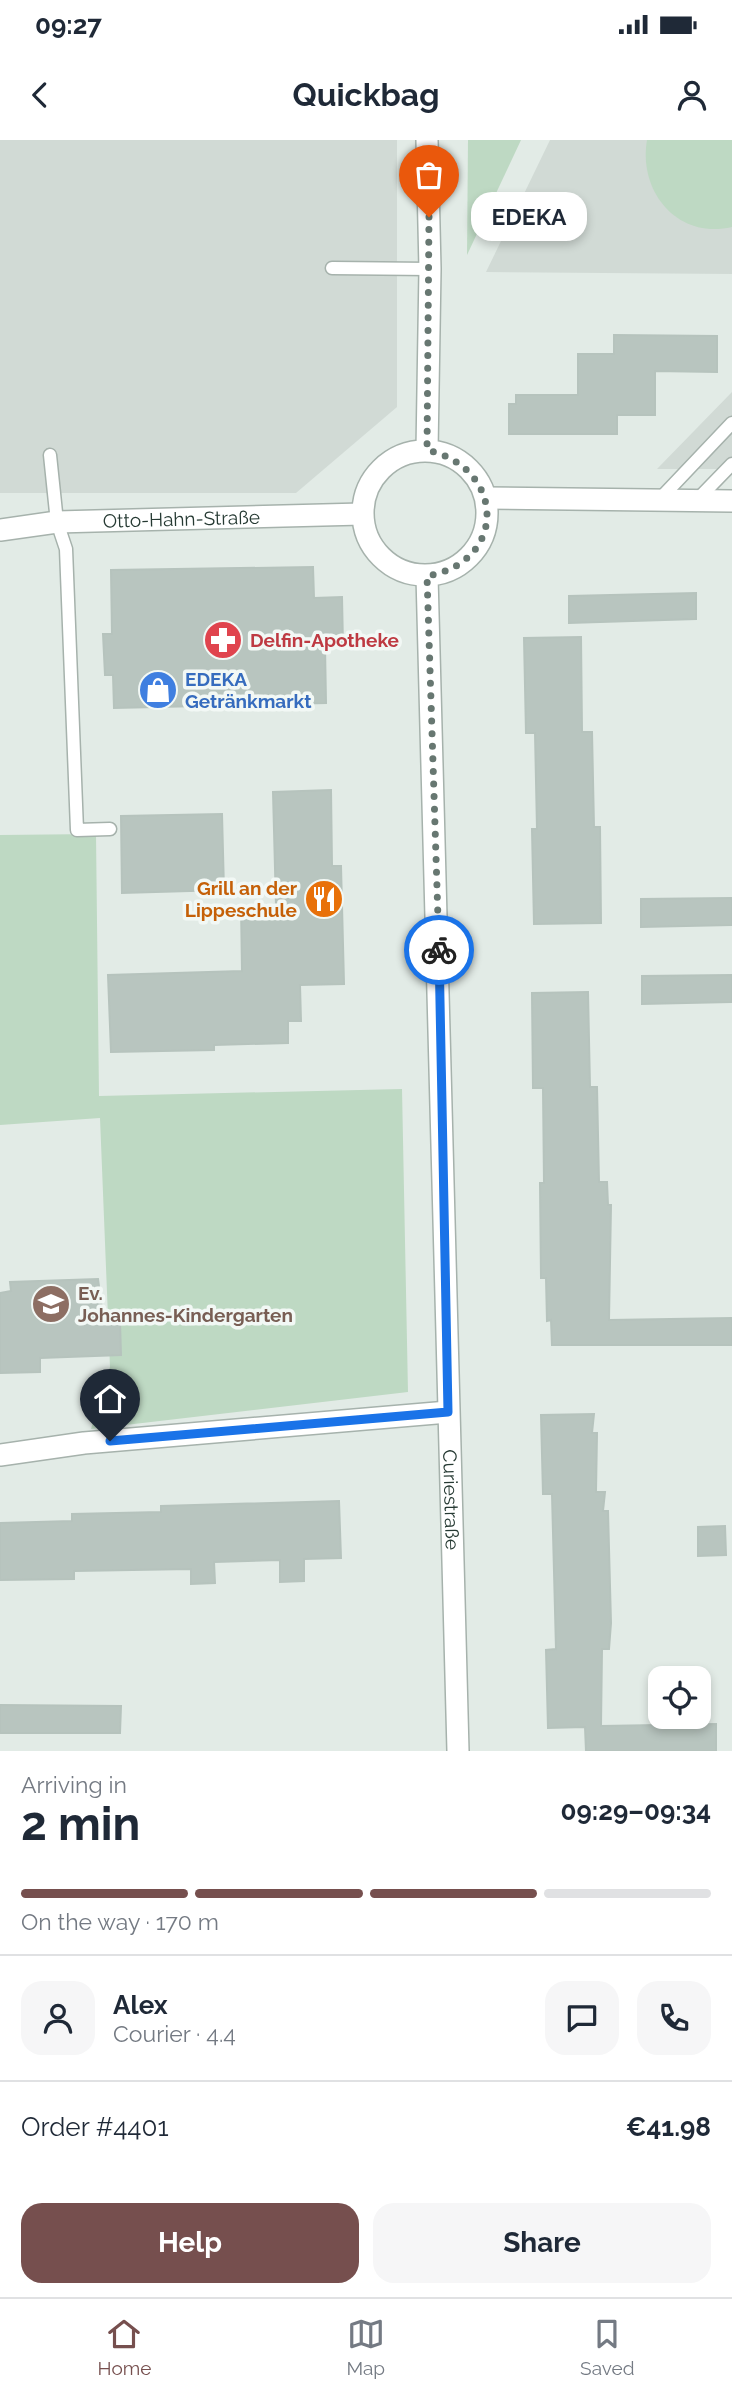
<!DOCTYPE html>
<html lang="en">
<head>
<meta charset="utf-8">
<style>
  :root { --surface:#fff; --page:#f6f6f7; --text:#1f2937; --muted:#747a83; --line:#e0e1e3; --accent:#764f4e }
  body { margin:0; font-family:Raleway,sans-serif; background:var(--page); color:var(--text); height:100vh; display:flex; flex-direction:column; font-size:26px; white-space:nowrap }
  * { box-sizing:border-box; margin:0 }
  p { font-size:23px; color:var(--muted) }
  .icon { flex:none; width:38px; height:38px; fill:none; stroke:currentColor; stroke-width:2; stroke-linecap:round; stroke-linejoin:round }
  .map { position:relative; height:1611px; overflow:hidden }
  .sheet { display:flex; flex-direction:column; background:var(--surface); flex:1 }
  .sheet>* { flex:none }
  .fabs { position:absolute; left:648px; top:1526px; display:grid; gap:14px }
  .fabs a { display:grid; place-items:center; width:63px; height:63px; border-radius:14px; background:var(--surface); box-shadow:0 4px 10px #0003; font-size:35px }
  .pin { position:absolute; display:grid; place-items:center; width:60px; height:60px; color:#fff; margin:-72px -30px; border-radius:50% 50% 50% 0; rotate:-45deg; box-shadow:0 0 7px #0007 }
  .pin .icon { rotate:45deg }
  .courier { position:absolute; display:grid; place-items:center; width:70px; height:70px; margin:-35px; border:5px solid #1a73e8; border-radius:50%; background:#fff; color:#222; box-shadow:0 2px 9px #0007 }
  .bubble { position:absolute; height:49px; border-radius:21px; background:var(--surface); box-shadow:0 4px 10px #0003; font-size:23px; font-weight:700; line-height:49px; text-align:center }
  .summary em { font-style:normal; font-weight:700 }
  .summary div { display:flex; flex-direction:column-reverse }
  .summary { display:flex; align-items:center; justify-content:space-between; height:119px; padding:0 21px }
  h1 { font-size:46px; font-weight:700; line-height:52px }
  .bar { display:grid; grid-template-columns:repeat(4,1fr); gap:10px 7px; align-content:center; height:84px; padding:0 21px }
  .bar i { height:9px; border-radius:5px; background:var(--line) }
  .bar .current { background:var(--accent) }
  .bar p { grid-column:span 4 }
  .line { display:flex; align-items:center; gap:18px; padding:0 21px; border-top:2px solid var(--line) }
  .line div { flex:1 }
  .round { display:grid; place-items:center; flex:none; width:74px; height:74px; border-radius:21px; background:var(--page) }
  .button { display:flex; gap:14px; margin-top:auto; padding:14px 21px }
  .button a { flex:1; height:80px; border-radius:21px; background:var(--accent); color:#fff; font-size:28px; font-weight:700; line-height:80px; text-align:center }
  .button a+a { background:var(--page); color:var(--text) }
  .status { display:flex; justify-content:space-between; align-items:center; height:49px; padding:0 35px; background:var(--surface); direction:ltr }
  .status svg { height:19px; fill:currentColor }
  header { display:flex; justify-content:space-between; align-items:center; height:91px; padding:0 21px; background:var(--surface); font-size:32px; font-weight:700 }
  .menu { display:flex; justify-content:space-around; align-items:center; height:98px; border-top:2px solid var(--line); background:var(--surface); font-size:19px; color:var(--muted) }
  .menu a { display:grid; justify-items:center; gap:4px }
  .menu .current { color:var(--accent) }
  .map>svg:first-child { display:block }
  .built { fill:#d1dad5 }
  .green { fill:#bed9c3 }
  .building { fill:#b8c5bf; stroke:#b6c3bd; stroke-width:2 }
  .lines { fill:none; stroke-linecap:round; stroke-linejoin:round }
  .lane-casing { stroke:#a6b2ac; stroke-width:15 }
  .street-casing { stroke:#a6b2ac; stroke-width:24 }
  .lane { stroke:#fff; stroke-width:12 }
  .street { stroke:#fff; stroke-width:21 }
  .done { stroke:#677771; stroke-width:7; stroke-dasharray:0 12.6 }
  .route { stroke:#1a73e8; stroke-width:9 }
  .labels { text-anchor:middle; dominant-baseline:central; stroke-width:7; stroke-linejoin:round; paint-order:stroke }
  .street-label { font-size:19px; fill:#253932; stroke:#f2f8f5 }
  .health-label { font-size:19px; font-weight:bold; fill:#be3a42; stroke:#f2f8f5; text-anchor:start }
  .shop-label { font-size:19px; font-weight:bold; fill:#366cbe; stroke:#f2f8f5; text-anchor:start }
  .food-label { font-size:19px; font-weight:bold; fill:#c56008; stroke:#f2f8f5; text-anchor:end }
  .education-label { font-size:19px; font-weight:bold; fill:#785e54; stroke:#f2f8f5; text-anchor:start }
</style>
</head>
<body>
<div class="status"><b>09:27</b><svg viewBox="0 0 49 12"><path d="M0 12V9h3v3zM5 12V6h3v6zM10 12V3h3v9zM15 12V0h3v12zM26 1h20v11H26zM47 4h2v5h-2z"/></svg></div>
<header><svg class="icon" aria-label="back" viewBox="0 0 24 24"><path d="M15 5l-7 7 7 7"/></svg>Quickbag<svg class="icon" aria-label="person" viewBox="0 0 24 24"><circle cx="12" cy="8" r="4"/><path d="M4 21q1-7 8-7t8 7"/></svg></header>
<div class="map">
<svg width="732" height="1611" viewBox="0 0 732 1611">
  <rect width="100%" height="100%" fill="#e2ebe6"/>
  <g class="built">
    <polygon points="0,0 397,0 397,267 296,353 0,353"/>
    <polygon points="550,0 732,0 732,134 486,132"/>
    <polygon points="732,252 732,329 657,329"/>
  </g>
  <g class="green">
    <polygon points="468,0 521,0 467,115"/>
    <path d="M647,0h85v87c-55,13 -94,-36 -85,-87z"/>
    <polygon points="96,694 99,956 402,949 408,1252 91,1289 110,1227 100,978 0,985 0,695"/>
  </g>
  <g class="building">
    <polygon points="614,195 717,196 717,232 655,231 655,275 617,275 617,294 509,294 509,264 516,264 516,255 578,255 578,214 614,214"/>
    <polygon points="313,427 314,458 342,457 343,506 325,506 326,563 114,568 113,535 105,535 103,494 112,494 111,430"/>
    <polygon points="696,453 696,479 569,483 569,456"/>
    <polygon points="581,497 582,592 592,592 594,687 600,687 601,783 534,784 532,689 537,689 535,593 526,593 524,498"/>
    <polygon points="331,650 332,726 341,726 344,844 300,845 301,881 288,881 288,903 214,905 214,910 111,912 108,835 242,831 241,766 276,766 273,652"/>
    <polygon points="222,674 224,750 122,753 121,676"/>
    <polygon points="732,758 732,785 641,787 641,759"/>
    <polygon points="732,835 732,862 642,864 642,836"/>
    <polygon points="588,852 590,947 597,947 599,1042 607,1042 608,1065 611,1065 609,1180 732,1178 732,1205 552,1205 551,1180 547,1181 546,1138 541,1138 540,1043 544,1043 543,948 533,948 532,853"/>
    <polygon points="98,1139 104,1184 120,1182 121,1215 40,1218 40,1232 0,1233 0,1153 11,1151 10,1142"/>
    <polygon points="594,1274 592,1293 597,1293 596,1352 605,1352 603,1371 608,1371 611,1483 609,1509 602,1509 601,1586 716,1584 716,1611 586,1611 585,1587 548,1588 546,1510 556,1509 552,1354 543,1354 541,1275"/>
    <polygon points="339,1361 341,1418 304,1419 304,1441 280,1442 280,1420 214,1422 215,1443 191,1444 191,1429 74,1431 74,1439 0,1440 0,1383 72,1381 72,1374 161,1372 161,1366"/>
    <polygon points="725,1386 726,1415 698,1416 698,1387"/>
    <polygon points="0,1565 121,1566 120,1593 0,1593"/>
  </g>
  <g class="lines">
    <defs>
      <g id="lane">
        <polyline points="332,128 430,129"/>
        <polyline points="50,315 57,382 66,409 77,690 110,689"/>
        <polyline points="658,361 732,283"/>
        <polyline points="696,361 732,324"/>
      </g>
      <g id="street">
        <polyline points="427,0 430,129 427,310"/>
        <circle cx="425" cy="373" r="62"/>
        <polyline points="486,358 732,361"/>
        <path id="s1" d="M0,390l57,-8 305,-8"/>
        <path id="s2" d="M427,436l31,1175"/>
        <polyline points="0,1315 84,1303 448,1272"/>
      </g>
    </defs>
    <use href="#lane" class="lane-casing"/>
    <use href="#street" class="street-casing"/>
    <use href="#lane" class="lane"/>
    <use href="#street" class="street"/>
  </g>
  <g class="lines">
    <path class="done" d="M429,77l-2,233c79,18 81,112 0,126l12,374"/>
    <polyline class="route" points="110,1301 448,1272 439,810"/>
  </g>
  <defs>
    <symbol id="pharmacy-disc" viewBox="-11 -11 22 22"><circle r="9.5" fill="#e0444e" stroke="#f2f8f5"/><path d="M-2-6h4v4h4v4h-4v4h-4v-4h-4v-4h4Z" fill="#fff"/></symbol>
    <symbol id="shop-disc" viewBox="-11 -11 22 22"><circle r="9.5" fill="#3f7fe0" stroke="#f2f8f5"/><path d="M-5-2.5h2.3a2.7 3.5 0 0 1 5.4 0H5L5.5 6h-11ZM-1.5-2.5h3a1.5 2.3 0 0 0-3 0Z" fill="#fff"/></symbol>
    <symbol id="restaurant-disc" viewBox="-11 -11 22 22"><circle r="9.5" fill="#e8710a" stroke="#f2f8f5"/><path d="M-5-6h1v4h1v-4h1v4h1v-4h1v5L-1.5 .5V6h-2V.5L-5-1ZM5-6V6H3V1.5H1.5Q1.5-4 5-6Z" fill="#fff"/></symbol>
    <symbol id="school-disc" viewBox="-11 -11 22 22"><circle r="9.5" fill="#8d6e63" stroke="#f2f8f5"/><path d="M0-5L7-2L0 1L-7-2ZM-4 1L0 2.5L4 1V4Q0 6-4 4Z" fill="#fff"/></symbol>
  </defs>
  <g fill-rule="evenodd">
    <use href="#pharmacy-disc" x="201" y="478" width="44" height="44"/>
    <use href="#shop-disc" x="136" y="528" width="44" height="44"/>
    <use href="#restaurant-disc" x="302" y="737" width="44" height="44"/>
    <use href="#school-disc" x="29" y="1142" width="44" height="44"/>
  </g>
  <g class="labels">
    <g class="street-label">
      <text stroke="none"><textPath href="#s1" startOffset="182">Otto-Hahn-Straße</textPath></text>
      <text stroke="none"><textPath href="#s2" startOffset="924">Curiestraße</textPath></text>
    </g>
    <g class="health-label">
      <text x="250" y="500">Delfin-Apotheke</text>
    </g>
    <g class="shop-label">
      <text x="185" y="539">EDEKA<tspan x="185" dy="22">Getränkmarkt</tspan></text>
    </g>
    <g class="food-label">
      <text x="297" y="748">Grill an der<tspan x="297" dy="22">Lippeschule</tspan></text>
    </g>
    <g class="education-label">
      <text x="78" y="1153">Ev.<tspan x="78" dy="22">Johannes-Kindergarten</tspan></text>
    </g>
  </g>
</svg>
<div class="fabs">
<a><svg class="icon" aria-label="locate" viewBox="0 0 24 24"><circle cx="12" cy="12" r="6"/><path d="M12 2v4M12 18v4M2 12h4M18 12h4"/></svg></a>
</div>
<div class="pin" style="left:429px;top:77px;background:#ea580c"><svg class="icon" aria-label="bag" viewBox="0 0 24 24"><path d="M5 8h14l-1 12H6zM9 8a3 3 0 0 1 6 0"/></svg></div>
<div class="pin" style="left:110px;top:1301px;background:#1f2937"><svg class="icon" aria-label="home" viewBox="0 0 24 24"><path d="M3 11l9-7 9 7M6 9v11h12V9"/></svg></div>
<div class="courier" style="left:439px;top:810px"><svg class="icon" aria-label="bike" viewBox="0 0 24 24"><circle cx="6" cy="16" r="4"/><circle cx="18" cy="16" r="4"/><path d="M6 16l4-8h5l3 8M10 8l3 8H6M13 5h3"/></svg></div>
<div class="bubble" style="left:471px;top:52px;width:116px">EDEKA</div>
</div>
<section class="sheet">
<div class="summary"><div><h1>2 min</h1><p>Arriving in</p></div><em>09:29–09:34</em></div>
<div class="bar"><i class="current"></i><i class="current"></i><i class="current"></i><i></i><p>On the way · 170 m</p></div>
<div class="line" style="height:126px"><a class="round"><svg class="icon" aria-label="person" viewBox="0 0 24 24"><circle cx="12" cy="8" r="4"/><path d="M4 21q1-7 8-7t8 7"/></svg></a><div><b>Alex</b><p>Courier · 4.4</p></div><a class="round"><svg class="icon" aria-label="chat" viewBox="0 0 24 24"><path d="M4 5h16v11H9l-5 4z"/></svg></a><a class="round"><svg class="icon" aria-label="phone" viewBox="0 0 24 24"><path d="M5 4h4l2 5-3 2q2 4 5 5l2-3 5 2v4C11 20 4 13 5 4z"/></svg></a></div>
<div class="line" style="height:91px"><div>Order #4401</div><b>€41.98</b></div>
<div class="button"><a>Help</a><a>Share</a></div>
</section>
<nav class="menu">
<a class="current"><svg class="icon" aria-label="home" viewBox="0 0 24 24"><path d="M3 11l9-7 9 7M6 9v11h12V9"/></svg>Home</a>
<a><svg class="icon" aria-label="map" viewBox="0 0 24 24"><path d="M3 6l6-2 6 2 6-2v14l-6 2-6-2-6 2zM9 4v14M15 6v14"/></svg>Map</a>
<a><svg class="icon" aria-label="saved" viewBox="0 0 24 24"><path d="M7 4h10v16l-5-4-5 4z"/></svg>Saved</a>
</nav>
</body>
</html>
